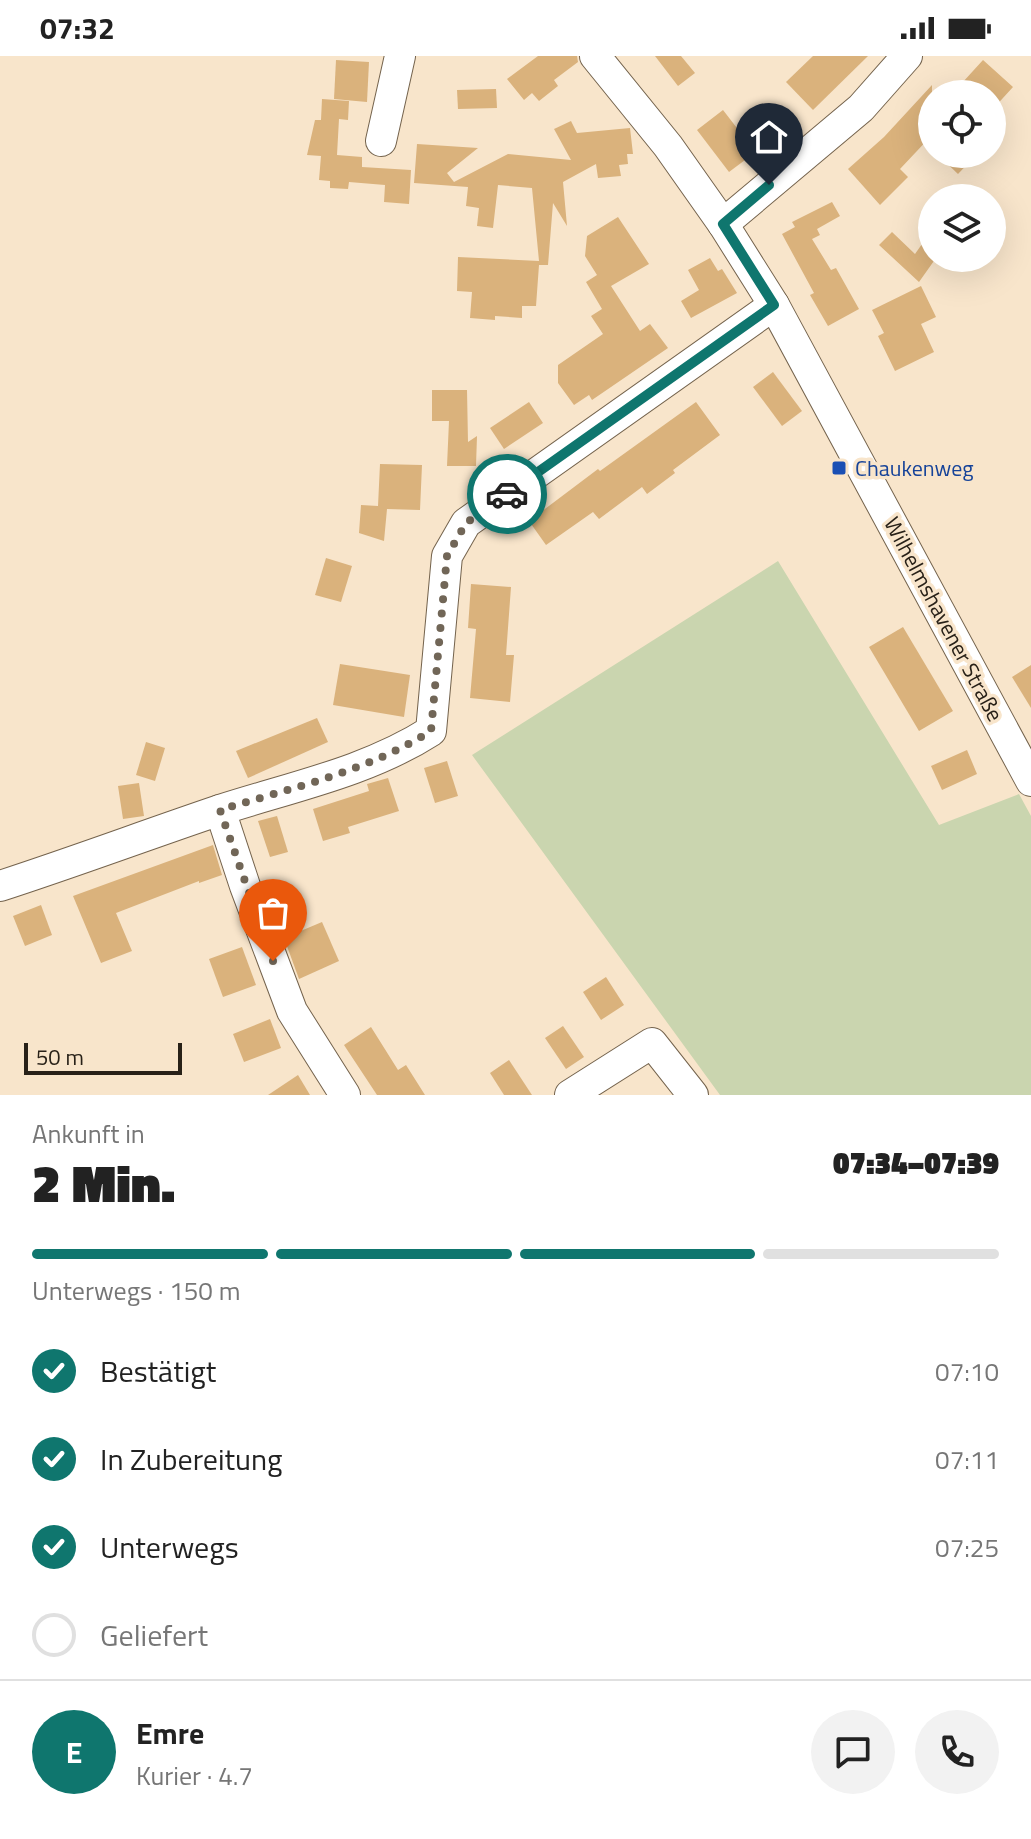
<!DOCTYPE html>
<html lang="de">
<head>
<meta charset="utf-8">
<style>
  :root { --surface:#fff; --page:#f2f2f2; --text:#222; --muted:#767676; --line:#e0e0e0; --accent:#0f766e }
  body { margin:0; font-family:"Titillium Web",sans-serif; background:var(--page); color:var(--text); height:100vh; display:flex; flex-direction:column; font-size:30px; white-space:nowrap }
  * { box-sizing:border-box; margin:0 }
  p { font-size:26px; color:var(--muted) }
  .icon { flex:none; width:44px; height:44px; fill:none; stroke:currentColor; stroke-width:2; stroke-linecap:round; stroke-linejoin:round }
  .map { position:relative; height:1039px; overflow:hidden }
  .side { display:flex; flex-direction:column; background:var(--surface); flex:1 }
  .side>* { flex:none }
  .buttons { position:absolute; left:918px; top:24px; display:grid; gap:16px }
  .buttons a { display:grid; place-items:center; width:88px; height:88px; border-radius:50%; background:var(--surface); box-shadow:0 8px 32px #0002; font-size:40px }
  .scale { position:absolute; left:24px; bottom:20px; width:158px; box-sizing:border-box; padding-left:8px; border:4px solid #282118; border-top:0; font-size:22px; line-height:28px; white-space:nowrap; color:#282118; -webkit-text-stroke:6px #f8e5cb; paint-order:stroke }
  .pin { position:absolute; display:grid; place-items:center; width:68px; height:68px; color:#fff; margin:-82px -34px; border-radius:50% 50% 50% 0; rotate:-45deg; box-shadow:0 0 8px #0007 }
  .pin .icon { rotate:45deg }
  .courier { position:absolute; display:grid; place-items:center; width:80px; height:80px; margin:-40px; border:6px solid #0f766e; border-radius:50%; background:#fff; color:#222; box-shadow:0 2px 10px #0007 }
  .headline em { font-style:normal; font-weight:800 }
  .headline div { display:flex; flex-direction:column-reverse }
  .headline { display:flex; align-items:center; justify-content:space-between; height:136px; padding:0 32px }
  h1 { font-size:52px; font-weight:800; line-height:60px }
  .bar { display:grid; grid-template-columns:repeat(4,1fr); gap:12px 8px; align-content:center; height:96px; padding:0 32px }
  .bar i { height:10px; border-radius:6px; background:var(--line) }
  .bar .selected { background:var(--accent) }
  .bar p { grid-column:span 4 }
  .line { display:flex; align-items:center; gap:20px; padding:0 32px; border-top:2px solid var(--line) }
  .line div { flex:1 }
  .round { display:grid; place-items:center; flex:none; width:84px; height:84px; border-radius:42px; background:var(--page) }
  ol { padding:0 32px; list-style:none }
  li { display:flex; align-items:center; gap:24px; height:88px }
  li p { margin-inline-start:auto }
  li .icon { padding:8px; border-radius:50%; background:var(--accent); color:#fff; stroke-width:4 }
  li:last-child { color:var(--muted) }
  li i { width:44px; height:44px; border:4px solid var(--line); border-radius:50% }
  .status { display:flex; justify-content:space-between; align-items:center; height:56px; padding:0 40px; background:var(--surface); direction:ltr }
  .status svg { height:22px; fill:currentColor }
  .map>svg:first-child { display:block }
  .green { fill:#cad5af }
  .building { fill:#dab27c }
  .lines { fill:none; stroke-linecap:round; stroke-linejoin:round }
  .minor-casing { stroke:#74634d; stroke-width:32 }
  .minor { stroke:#fff; stroke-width:30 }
  .done { stroke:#716657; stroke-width:8; stroke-dasharray:0 14.4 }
  .route { stroke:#0f766e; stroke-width:10 }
  .transit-dot { fill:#1a4fb4; stroke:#f8e5cb; stroke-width:3 }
  .labels { text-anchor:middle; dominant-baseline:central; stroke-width:7; stroke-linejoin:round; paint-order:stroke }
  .transit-label { font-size:22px; fill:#164399; stroke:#f8e5cb; text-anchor:start }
  .street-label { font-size:22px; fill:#282118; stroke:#f8e5cb }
</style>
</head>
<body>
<div class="status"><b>07:32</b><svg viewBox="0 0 49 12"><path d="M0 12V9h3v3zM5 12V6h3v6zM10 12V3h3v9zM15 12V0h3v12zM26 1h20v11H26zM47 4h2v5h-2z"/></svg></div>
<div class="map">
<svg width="1031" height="1039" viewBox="0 0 1031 1039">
  <rect width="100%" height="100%" fill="#f8e5cb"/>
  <polygon class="green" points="778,505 939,769 1019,738 1031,760 1031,1039 720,1039 472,699"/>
  <g class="building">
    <polygon points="538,0 577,0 578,6 554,24 558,30 539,45 532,37 524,44 507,23"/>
    <polygon points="655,0 681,0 695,17 678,30"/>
    <polygon points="813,0 868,0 813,54 786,26"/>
    <polygon points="336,4 369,6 367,46 334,43"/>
    <polygon points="983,4 1013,31 992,54 992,38 952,38"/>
    <polygon points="932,29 932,79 900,113 908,121 880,149 848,113 884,81"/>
    <polygon points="496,33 497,52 458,53 457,34"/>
    <polygon points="322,43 349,45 348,64 339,63 337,99 362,101 362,111 411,114 409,148 384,146 385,129 349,126 348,133 330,132 330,125 319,124 321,100 307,99 315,64 321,64"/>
    <polygon points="723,54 740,76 761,60 777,80 729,116 697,74"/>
    <polygon points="571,65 577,77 630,72 633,98 627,98 628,108 619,109 621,120 598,122 596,108 563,126 567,170 553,147 548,209 539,209 536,250 522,250 522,262 495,260 495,264 470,262 472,236 457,235 458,201 539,205 532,132 498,129 493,172 477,170 479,152 466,150 468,131 414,127 417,88 478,92 447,117 454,126 508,98 571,104 554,73"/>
    <polygon points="789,69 797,82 786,92 776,81"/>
    <polygon points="937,98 977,98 958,118"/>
    <polygon points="832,146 840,160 817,173 820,179 812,183 831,214 836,212 859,253 828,270 810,239 814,237 782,178 795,171 792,166"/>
    <polygon points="618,161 649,208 611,230 640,275 650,268 668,292 592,344 589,339 574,349 558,327 558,309 603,278 591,260 602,253 586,226 597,219 585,200 587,180"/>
    <polygon points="892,176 915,198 922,188 932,195 932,202 936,202 919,226 879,189"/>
    <polygon points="710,202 718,215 722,213 737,237 691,262 681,245 699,234 688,214"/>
    <polygon points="921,230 936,261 921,268 934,296 895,315 878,280 884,277 872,254"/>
    <polygon points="773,316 802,355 782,370 753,331"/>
    <polygon points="432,334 467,334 468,386 477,380 476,410 447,410 449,365 432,365"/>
    <polygon points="529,346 543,367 504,393 490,372"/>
    <polygon points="696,346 720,379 673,414 675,417 647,438 642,431 599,463 593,456 546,489 529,465 598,413 600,415"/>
    <polygon points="380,408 422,409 420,454 387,453 384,485 359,477 361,449 378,450"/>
    <polygon points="326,502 352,510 341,546 315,539"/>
    <polygon points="471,528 511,531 506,599 514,599 510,646 470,642 476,573 468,572"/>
    <polygon points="903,571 953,655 919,675 869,591"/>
    <polygon points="340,608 410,619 404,661 333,649"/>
    <polygon points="1031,609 1031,652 1012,621"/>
    <polygon points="317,662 328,686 248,722 236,695"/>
    <polygon points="146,686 165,692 155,725 136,719"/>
    <polygon points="967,694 977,718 942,734 931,710"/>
    <polygon points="447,705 458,740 435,747 424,712"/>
    <polygon points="388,722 399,755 348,771 350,777 323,785 313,753 369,735 367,728"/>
    <polygon points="139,727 144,760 123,763 118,730"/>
    <polygon points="277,760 288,796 270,801 258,765"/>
    <polygon points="213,789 222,819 199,827 199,825 116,857 132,895 101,907 73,840"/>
    <polygon points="41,849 52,879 25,890 13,860"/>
    <polygon points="322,866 339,905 299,923 284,882"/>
    <polygon points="242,891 256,929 223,941 209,903"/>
    <polygon points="606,921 624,949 601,964 583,936"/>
    <polygon points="270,963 281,992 244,1006 233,978"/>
    <polygon points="563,970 584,1001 566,1013 545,982"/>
    <polygon points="371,971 398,1014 406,1009 425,1039 377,1039 344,989"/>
    <polygon points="509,1004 532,1039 504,1039 490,1017"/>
    <polygon points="298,1019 310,1039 268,1039"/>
  </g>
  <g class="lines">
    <defs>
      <g id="minor">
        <polyline points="595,0 668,90 723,168 774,249 1031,725"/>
        <polyline points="381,85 400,0"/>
        <polyline points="723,168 861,52 907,0"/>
        <polyline points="220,754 245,830 292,955 345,1039"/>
        <path d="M0,830c74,-24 146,-51 220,-76 71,-23 147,-38 211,-79l16,-175 19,-33 308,-218"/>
        <polyline points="570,1039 652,987 693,1039"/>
      </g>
    </defs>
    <use href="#minor" class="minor-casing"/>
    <use href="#minor" class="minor"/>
  </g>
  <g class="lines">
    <path class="done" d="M273,905l-53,-151c71,-22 148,-39 211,-79l16,-175 19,-33 41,-29"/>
    <polyline class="route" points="507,438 774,249 723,168 769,129"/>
  </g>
  <rect class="transit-dot" x="831" y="404" width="16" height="16" rx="4"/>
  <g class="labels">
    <g class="transit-label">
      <text x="855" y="412">Chaukenweg</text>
    </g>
    <g class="street-label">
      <text transform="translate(944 563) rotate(62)">Wilhelmshavener Straße</text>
    </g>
  </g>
</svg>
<div class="buttons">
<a><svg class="icon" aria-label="locate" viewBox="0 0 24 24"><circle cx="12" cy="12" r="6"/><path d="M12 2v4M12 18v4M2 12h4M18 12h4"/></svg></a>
<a><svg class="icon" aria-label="layers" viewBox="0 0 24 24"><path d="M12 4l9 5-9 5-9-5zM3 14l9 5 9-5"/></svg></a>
</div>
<div class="scale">50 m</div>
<div class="pin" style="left:273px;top:905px;background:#ea580c"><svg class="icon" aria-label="bag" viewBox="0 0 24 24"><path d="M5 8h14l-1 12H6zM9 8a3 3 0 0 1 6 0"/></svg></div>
<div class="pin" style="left:769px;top:129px;background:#1f2937"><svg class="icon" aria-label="home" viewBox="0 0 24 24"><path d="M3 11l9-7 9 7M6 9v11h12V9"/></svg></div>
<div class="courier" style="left:507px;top:438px"><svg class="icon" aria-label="car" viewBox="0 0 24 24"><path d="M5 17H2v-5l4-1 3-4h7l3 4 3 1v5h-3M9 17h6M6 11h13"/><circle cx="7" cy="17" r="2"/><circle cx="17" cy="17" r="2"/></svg></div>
</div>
<section class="side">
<div class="headline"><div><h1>2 Min.</h1><p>Ankunft in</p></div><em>07:34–07:39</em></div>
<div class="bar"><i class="selected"></i><i class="selected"></i><i class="selected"></i><i></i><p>Unterwegs · 150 m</p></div>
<ol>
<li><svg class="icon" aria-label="check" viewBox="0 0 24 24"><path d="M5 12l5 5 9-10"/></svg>Bestätigt<p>07:10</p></li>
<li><svg class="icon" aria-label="check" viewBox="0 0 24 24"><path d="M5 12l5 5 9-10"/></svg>In Zubereitung<p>07:11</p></li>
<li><svg class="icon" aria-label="check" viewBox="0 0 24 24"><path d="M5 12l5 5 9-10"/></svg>Unterwegs<p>07:25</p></li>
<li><i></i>Geliefert</li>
</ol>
<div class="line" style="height:144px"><b class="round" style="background:var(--accent);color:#fff">E</b><div><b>Emre</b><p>Kurier · 4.7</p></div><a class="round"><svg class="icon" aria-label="chat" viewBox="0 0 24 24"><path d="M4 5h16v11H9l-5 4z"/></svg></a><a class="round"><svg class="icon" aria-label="phone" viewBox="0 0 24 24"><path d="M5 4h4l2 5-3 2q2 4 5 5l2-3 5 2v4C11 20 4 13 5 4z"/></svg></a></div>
</section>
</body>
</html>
